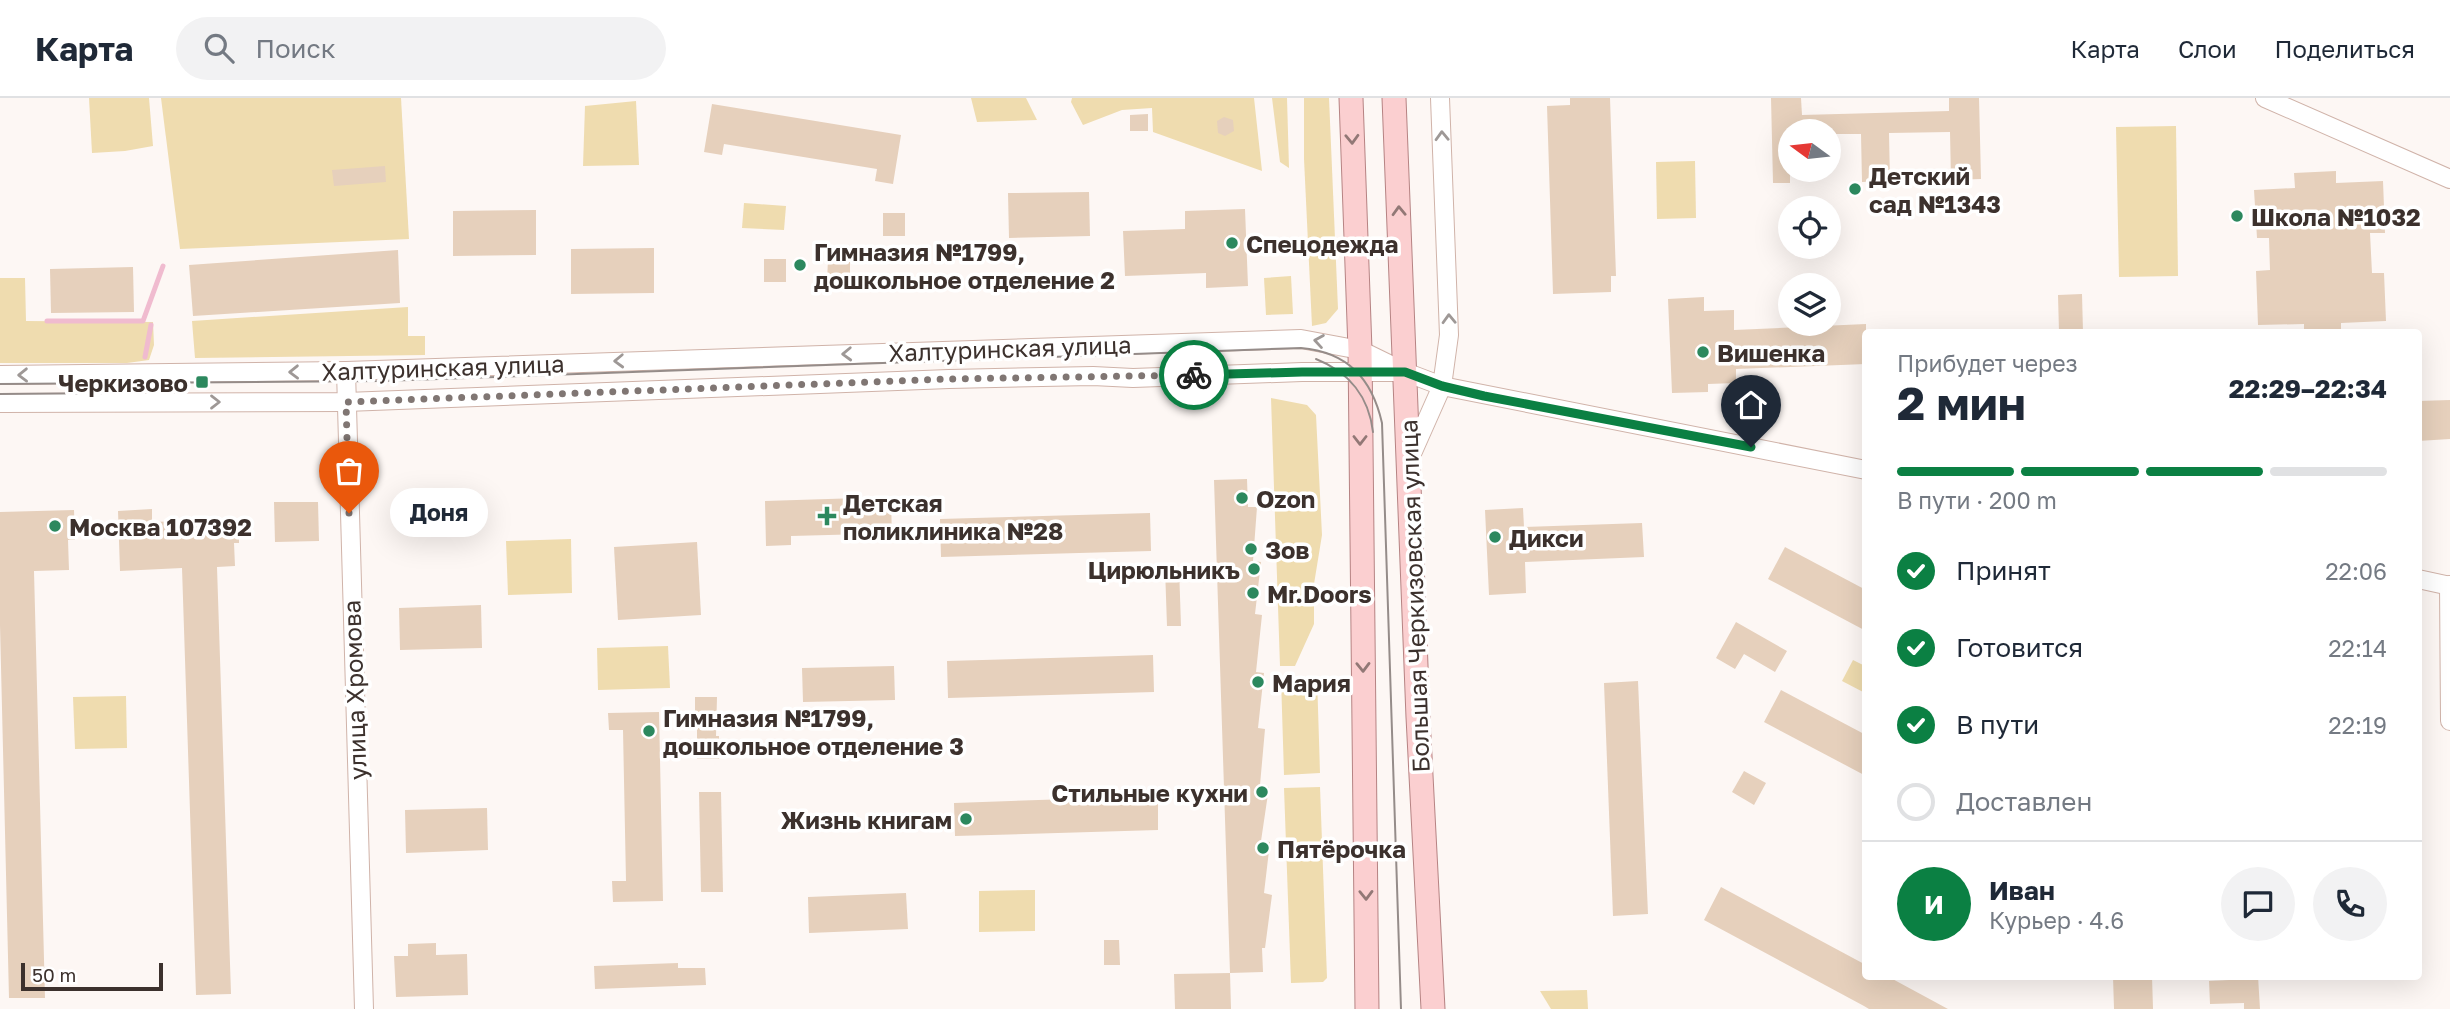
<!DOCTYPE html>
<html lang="ru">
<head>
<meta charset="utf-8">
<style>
  :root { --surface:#fff; --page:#f2f2f3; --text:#1f2937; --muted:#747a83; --line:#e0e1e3; --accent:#0b8043 }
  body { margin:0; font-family:"Golos Text",sans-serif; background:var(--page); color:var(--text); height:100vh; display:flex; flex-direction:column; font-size:26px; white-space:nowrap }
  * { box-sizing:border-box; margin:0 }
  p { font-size:23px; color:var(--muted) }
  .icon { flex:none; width:38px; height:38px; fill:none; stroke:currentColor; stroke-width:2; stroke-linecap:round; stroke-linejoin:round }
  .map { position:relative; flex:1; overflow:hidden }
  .sheet { position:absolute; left:1862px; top:231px; width:560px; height:651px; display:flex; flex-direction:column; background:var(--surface); border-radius:7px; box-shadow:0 7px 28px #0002 }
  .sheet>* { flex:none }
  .needle { width:46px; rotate:285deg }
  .buttons { position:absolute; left:1778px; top:21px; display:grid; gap:14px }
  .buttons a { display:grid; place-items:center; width:63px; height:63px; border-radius:50%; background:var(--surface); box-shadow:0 7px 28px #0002; font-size:35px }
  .scale { position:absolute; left:21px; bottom:18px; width:142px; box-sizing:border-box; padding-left:7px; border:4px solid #3c312d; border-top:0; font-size:19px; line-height:24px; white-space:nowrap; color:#3c312d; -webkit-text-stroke:5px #fff; paint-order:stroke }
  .pin { position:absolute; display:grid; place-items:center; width:60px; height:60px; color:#fff; margin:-72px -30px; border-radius:50% 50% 50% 0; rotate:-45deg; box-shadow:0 0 7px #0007 }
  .pin .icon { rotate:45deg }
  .courier { position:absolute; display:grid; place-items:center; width:70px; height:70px; margin:-35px; border:5px solid #0b8043; border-radius:50%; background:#fff; color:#222; box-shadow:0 2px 9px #0007 }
  .bubble { position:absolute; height:49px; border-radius:24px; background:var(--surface); box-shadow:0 7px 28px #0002; font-size:23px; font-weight:700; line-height:49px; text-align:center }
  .summary em { font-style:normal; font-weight:700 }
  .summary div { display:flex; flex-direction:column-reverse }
  .summary { display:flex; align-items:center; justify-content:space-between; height:119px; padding:0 35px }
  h1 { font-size:46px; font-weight:700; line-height:52px }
  .bar { display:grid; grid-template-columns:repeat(4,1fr); gap:10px 7px; align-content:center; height:84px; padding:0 35px }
  .bar i { height:9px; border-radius:5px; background:var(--line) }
  .bar .selected { background:var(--accent) }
  .bar p { grid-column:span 4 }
  .line { display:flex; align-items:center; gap:18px; padding:0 35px; border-top:2px solid var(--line) }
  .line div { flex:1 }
  .round { display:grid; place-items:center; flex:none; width:74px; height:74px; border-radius:37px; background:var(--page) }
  ol { padding:0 35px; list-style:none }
  li { display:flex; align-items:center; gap:21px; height:77px }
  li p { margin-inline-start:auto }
  li .icon { padding:7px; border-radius:50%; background:var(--accent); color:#fff; stroke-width:4 }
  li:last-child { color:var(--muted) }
  li i { width:38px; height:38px; border:4px solid var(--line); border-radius:50% }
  header { display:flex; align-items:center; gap:42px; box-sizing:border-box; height:98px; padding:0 35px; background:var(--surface); border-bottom:2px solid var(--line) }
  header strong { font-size:33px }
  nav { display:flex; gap:38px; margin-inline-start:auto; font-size:24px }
  .search { width:490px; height:63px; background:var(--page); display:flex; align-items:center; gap:18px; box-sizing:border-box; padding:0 24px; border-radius:38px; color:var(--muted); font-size:26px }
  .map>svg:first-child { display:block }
  .green { fill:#efdcaf }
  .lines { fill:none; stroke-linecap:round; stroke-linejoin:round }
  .stream { stroke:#f0bbcf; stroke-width:5 }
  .building { fill:#e6d0bc }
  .minor-casing { stroke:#d0b3a9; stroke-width:20 }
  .major-casing { stroke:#b68383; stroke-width:25 }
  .minor { stroke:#fff; stroke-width:18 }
  .major { stroke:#fbcfd0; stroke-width:23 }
  .tram { stroke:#958c89; stroke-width:2 }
  .oneway { stroke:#9e9896 }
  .oneway2 { stroke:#927876 }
  .done { stroke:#807673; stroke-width:7; stroke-dasharray:0 12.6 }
  .route { stroke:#0b8043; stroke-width:9 }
  .poi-dot { fill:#2c885e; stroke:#fff; stroke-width:2.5 }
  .labels { text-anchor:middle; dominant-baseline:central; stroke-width:7; stroke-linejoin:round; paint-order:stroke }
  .poi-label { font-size:24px; font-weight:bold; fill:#3c312d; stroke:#fff; text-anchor:start }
  .street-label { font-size:24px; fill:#3c312d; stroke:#fff }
</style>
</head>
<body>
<header>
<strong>Карта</strong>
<div class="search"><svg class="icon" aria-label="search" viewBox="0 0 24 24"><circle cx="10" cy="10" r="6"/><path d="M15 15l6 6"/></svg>Поиск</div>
<nav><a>Карта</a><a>Слои</a><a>Поделиться</a></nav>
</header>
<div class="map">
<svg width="2450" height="911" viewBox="0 0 2450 911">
  <rect width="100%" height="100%" fill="#fdf7f4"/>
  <g class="green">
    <polygon points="89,0 149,0 153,48 125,53 92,55"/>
    <polygon points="161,0 401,0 409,141 180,151"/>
    <polygon points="971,0 1026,0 1037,22 977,24"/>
    <polygon points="1072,0 1254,0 1262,73 1153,34 1152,10 1122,12 1083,27 1071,4"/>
    <polygon points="1272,0 1287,0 1289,70 1280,64"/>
    <polygon points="1304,0 1329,0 1338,211 1326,225 1312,228 1304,61"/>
    <polygon points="636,3 639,67 583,68 585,8"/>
    <polygon points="2176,28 2178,178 2119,179 2116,29"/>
    <polygon points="1695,63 1696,120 1657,121 1656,64"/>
    <polygon points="744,105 786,108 784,132 742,130"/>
    <polygon points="1291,178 1293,216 1266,217 1264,180"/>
    <polygon points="0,180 25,180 26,223 153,224 154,247 149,262 127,265 0,265"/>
    <polygon points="408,209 408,238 425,238 425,257 195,260 192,223"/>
    <polygon points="1271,300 1307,307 1316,317 1322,437 1314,486 1314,526 1295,568 1280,568"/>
    <polygon points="571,441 572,495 508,497 506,443"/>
    <polygon points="668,548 670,590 598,592 597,550"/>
    <polygon points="1853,562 1865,568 1865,595 1842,583"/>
    <polygon points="1317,579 1320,675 1284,677 1281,581"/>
    <polygon points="126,598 127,650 75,651 73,599"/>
    <polygon points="1320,689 1327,880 1323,884 1291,885 1284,690"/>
    <polygon points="1035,792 1035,833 979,834 979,793"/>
    <polygon points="1587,892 1588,911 1551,911 1540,893"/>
  </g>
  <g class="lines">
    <g class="stream">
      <polyline points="47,223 143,223 163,168"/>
      <polyline points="145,259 151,227"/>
    </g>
  </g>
  <g class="building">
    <polygon points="1570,0 1610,0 1616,178 1611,178 1611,194 1553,196 1547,8 1570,7"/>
    <polygon points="1771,0 1801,0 1802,17 1949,13 1949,0 1979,0 1981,81 1951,82 1950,34 1889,35 1890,83 1862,84 1861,36 1829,36 1829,33 1790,33 1790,85 1773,85"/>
    <polygon points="712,6 901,37 893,86 875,83 877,71 724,46 722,57 704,54"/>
    <polygon points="1148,16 1148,33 1130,33 1130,17"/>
    <polygon points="1224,19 1233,22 1234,33 1225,38 1218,35 1217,23"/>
    <polygon points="385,68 386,84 334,88 332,72"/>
    <polygon points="2336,73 2336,85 2383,83 2385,135 2370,135 2372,175 2384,175 2386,223 2341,225 2341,231 2304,232 2304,226 2258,227 2256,173 2270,172 2269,140 2257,140 2254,92 2295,90 2294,75"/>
    <polygon points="1089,94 1090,138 1009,140 1008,95"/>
    <polygon points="1245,111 1248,188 1206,190 1206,175 1125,178 1123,133 1185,131 1185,113"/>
    <polygon points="536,112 536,157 453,158 453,113"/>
    <rect x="883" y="115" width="22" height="23"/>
    <polygon points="654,150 654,195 571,196 571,151"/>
    <polygon points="398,152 400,205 193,218 189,167"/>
    <rect x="764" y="161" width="22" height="23"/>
    <polygon points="828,161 850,162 850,185 827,184"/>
    <polygon points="133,169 134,214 51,215 50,171"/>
    <polygon points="2082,196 2083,234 2059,234 2058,197"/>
    <polygon points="1704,199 1704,213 1734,212 1734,232 1866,226 1866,266 1736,271 1736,285 1708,286 1708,294 1672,295 1668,201"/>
    <polygon points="2450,302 2450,341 2418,343 2418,303"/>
    <polygon points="1247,381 1248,409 1257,409 1253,463 1261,464 1255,516 1262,517 1256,574 1264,575 1258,630 1265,631 1260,687 1269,689 1261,743 1270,744 1264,795 1272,797 1265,850 1262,850 1263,874 1230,875 1214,382"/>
    <polygon points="891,399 892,443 867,444 866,436 791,438 791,447 766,448 765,403"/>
    <polygon points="274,404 318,404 319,443 275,444"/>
    <polygon points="1523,410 1524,429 1642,425 1644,459 1525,464 1526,495 1489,497 1485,412"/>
    <polygon points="152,411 152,424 239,421 239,445 234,445 235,468 217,469 231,896 196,897 182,470 120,473 118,413"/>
    <polygon points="74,412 75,442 68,442 69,472 34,473 45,900 9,900 0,527 0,414"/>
    <polygon points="1150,415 1151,453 941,459 940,421"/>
    <polygon points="697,444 701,517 618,522 614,449"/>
    <polygon points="1785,449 1866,492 1866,533 1768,481"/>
    <polygon points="1179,469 1181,528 1167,528 1165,470"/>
    <polygon points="481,507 482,550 400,552 399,510"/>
    <polygon points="1736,524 1787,553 1775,574 1744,556 1735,571 1716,560"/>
    <polygon points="1153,557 1154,594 948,600 947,563"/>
    <polygon points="894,568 895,602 803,604 802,570"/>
    <polygon points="1638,583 1648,816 1613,818 1604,585"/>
    <polygon points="1781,592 1866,637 1866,678 1764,624"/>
    <polygon points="695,599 717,599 716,638 719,638 719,661 697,661 697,622 695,622"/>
    <polygon points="659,614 663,803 613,804 612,783 626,783 623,632 609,632 608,615"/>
    <polygon points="1744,673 1766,685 1754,707 1732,694"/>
    <polygon points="699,694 721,694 723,794 701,794"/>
    <polygon points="1158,698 1158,732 955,738 954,705"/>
    <polygon points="487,710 488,752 406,755 405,712"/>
    <polygon points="1721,789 1866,867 1866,878 1887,878 1948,911 1869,911 1864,908 1704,822"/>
    <polygon points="906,795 908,831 809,835 808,799"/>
    <polygon points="1104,842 1119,842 1120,867 1104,867"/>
    <polygon points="436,845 436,857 467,856 468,897 396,899 394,858 408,858 408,846"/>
    <polygon points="678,865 678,870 705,870 706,887 595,891 594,868"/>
    <polygon points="1230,875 1231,911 1175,911 1174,876"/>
    <polygon points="2113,878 2152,878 2153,911 2114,911"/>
    <polygon points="2229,878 2258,878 2260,911 2244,911 2244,905 2210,906 2209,883 2229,882"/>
  </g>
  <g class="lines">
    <defs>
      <g id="minor">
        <polyline points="2265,0 2450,81"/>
        <polyline points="346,273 364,911"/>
        <polyline points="0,277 346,273 1301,241 1360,252 1405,274 1442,288 1866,372"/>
        <polyline points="0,305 346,304 949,281 1093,278 1133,280 1302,274 1399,274"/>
        <polyline points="1410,360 1442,288 1449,237 1440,0"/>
        <polyline points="2418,481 2450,488"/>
        <polyline points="2449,487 2450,623"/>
      </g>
      <g id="major">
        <polyline points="1351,0 1360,252 1367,911"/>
        <polyline points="1394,0 1418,619 1433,911"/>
      </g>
    </defs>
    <use href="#minor" class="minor-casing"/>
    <use href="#major" class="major-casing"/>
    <use href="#minor" class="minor"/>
    <use href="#major" class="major"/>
    <g class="tram">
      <path d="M1316,261c33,13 53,38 57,73"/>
      <path d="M0,286l382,-3 919,-33c47,4 71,31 81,75l19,586"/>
      <polyline points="0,296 120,295"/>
    </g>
  </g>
  <defs><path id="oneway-chevron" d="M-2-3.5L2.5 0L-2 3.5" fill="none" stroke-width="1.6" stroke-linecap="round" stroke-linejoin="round" transform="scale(1.75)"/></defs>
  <g class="oneway">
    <use href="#oneway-chevron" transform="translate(1442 38) rotate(-92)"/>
    <use href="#oneway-chevron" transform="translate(1449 221) rotate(-92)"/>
    <use href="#oneway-chevron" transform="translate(1319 243) rotate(-171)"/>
    <use href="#oneway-chevron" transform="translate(847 256) rotate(178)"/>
    <use href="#oneway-chevron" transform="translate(619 263) rotate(178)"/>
    <use href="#oneway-chevron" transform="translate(294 274) rotate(179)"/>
    <use href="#oneway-chevron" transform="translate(23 277) rotate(179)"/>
    <use href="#oneway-chevron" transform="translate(215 304)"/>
  </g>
  <g class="oneway2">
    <use href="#oneway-chevron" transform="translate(1352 41) rotate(88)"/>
    <use href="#oneway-chevron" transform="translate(1399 113) rotate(-92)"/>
    <use href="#oneway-chevron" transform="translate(1360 342) rotate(90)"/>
    <use href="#oneway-chevron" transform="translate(1363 569) rotate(89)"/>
    <use href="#oneway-chevron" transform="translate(1366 797) rotate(89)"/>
  </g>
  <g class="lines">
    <polyline class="done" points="349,415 346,304 949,281 1194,277"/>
    <polyline class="route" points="1194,277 1302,274 1405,274 1442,288 1484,298 1751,349"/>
  </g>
  <g class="poi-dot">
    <circle cx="1855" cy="91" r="7"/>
    <circle cx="2237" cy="118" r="7"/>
    <circle cx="1232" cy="145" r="7"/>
    <circle cx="800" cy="167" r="7"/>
    <circle cx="1703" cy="254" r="7"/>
    <rect x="195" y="277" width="14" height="14" rx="3.5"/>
    <circle cx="1242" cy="400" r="7"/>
    <path d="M823.5 407.5h7v7h7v7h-7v7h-7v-7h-7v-7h7z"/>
    <circle cx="55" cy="428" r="7"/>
    <circle cx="1495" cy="439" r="7"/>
    <circle cx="1251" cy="451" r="7"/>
    <circle cx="1254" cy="471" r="7"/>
    <circle cx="1253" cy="495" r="7"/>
    <circle cx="1258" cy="584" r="7"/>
    <circle cx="649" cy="633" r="7"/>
    <circle cx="1262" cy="694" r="7"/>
    <circle cx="966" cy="721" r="7"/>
    <circle cx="1263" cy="750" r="7"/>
  </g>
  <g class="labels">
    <g class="poi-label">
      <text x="1869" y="77">Детский<tspan x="1869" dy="28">сад №1343</tspan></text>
      <text x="2251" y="118">Школа №1032</text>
      <text x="1246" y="145">Спецодежда</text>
      <text x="814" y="153">Гимназия №1799,<tspan x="814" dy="28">дошкольное отделение 2</tspan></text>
      <text x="1717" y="254">Вишенка</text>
      <text x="188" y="284" text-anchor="end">Черкизово</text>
      <text x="1256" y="400">Ozon</text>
      <text x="843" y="404">Детская<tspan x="843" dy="28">поликлиника №28</tspan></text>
      <text x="69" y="428">Москва 107392</text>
      <text x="1509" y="439">Дикси</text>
      <text x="1265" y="451">Зов</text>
      <text x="1240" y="471" text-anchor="end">Цирюльникъ</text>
      <text x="1267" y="495">Mr.Doors</text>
      <text x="1272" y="584">Мария</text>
      <text x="663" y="619">Гимназия №1799,<tspan x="663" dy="28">дошкольное отделение 3</tspan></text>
      <text x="1248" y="694" text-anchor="end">Стильные кухни</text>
      <text x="952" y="721" text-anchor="end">Жизнь книгам</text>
      <text x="1277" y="750">Пятёрочка</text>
    </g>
    <g class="street-label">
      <text transform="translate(1010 250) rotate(-2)">Халтуринская улица</text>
      <text transform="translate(443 269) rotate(-2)">Халтуринская улица</text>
      <text transform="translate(1414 498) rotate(-92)">Большая Черкизовская улица</text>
      <text transform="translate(354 592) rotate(-92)">улица Хромова</text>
    </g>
  </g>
</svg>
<div class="buttons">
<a><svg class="needle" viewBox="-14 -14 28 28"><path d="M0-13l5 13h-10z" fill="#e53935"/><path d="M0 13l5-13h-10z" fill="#747a83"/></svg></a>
<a><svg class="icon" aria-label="locate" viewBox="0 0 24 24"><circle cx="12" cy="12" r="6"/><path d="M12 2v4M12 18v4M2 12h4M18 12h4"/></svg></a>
<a><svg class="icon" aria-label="layers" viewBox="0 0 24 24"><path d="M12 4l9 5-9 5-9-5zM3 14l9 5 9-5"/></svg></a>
</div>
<div class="scale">50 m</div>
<div class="pin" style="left:349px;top:415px;background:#ea580c"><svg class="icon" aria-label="bag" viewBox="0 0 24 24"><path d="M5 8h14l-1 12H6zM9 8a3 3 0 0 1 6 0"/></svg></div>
<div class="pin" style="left:1751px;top:349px;background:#1f2937"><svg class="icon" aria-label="home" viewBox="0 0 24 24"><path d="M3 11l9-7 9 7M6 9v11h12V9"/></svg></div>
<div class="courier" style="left:1194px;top:277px"><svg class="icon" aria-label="bike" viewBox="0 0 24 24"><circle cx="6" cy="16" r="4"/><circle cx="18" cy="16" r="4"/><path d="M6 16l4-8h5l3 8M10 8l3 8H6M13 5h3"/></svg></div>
<div class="bubble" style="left:390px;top:390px;width:98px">Доня</div>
<section class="sheet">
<div class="summary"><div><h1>2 мин</h1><p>Прибудет через</p></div><em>22:29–22:34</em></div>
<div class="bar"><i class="selected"></i><i class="selected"></i><i class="selected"></i><i></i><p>В пути · 200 m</p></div>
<ol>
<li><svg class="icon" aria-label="check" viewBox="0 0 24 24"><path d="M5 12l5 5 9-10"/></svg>Принят<p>22:06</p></li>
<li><svg class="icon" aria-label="check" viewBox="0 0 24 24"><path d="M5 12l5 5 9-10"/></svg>Готовится<p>22:14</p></li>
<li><svg class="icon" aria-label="check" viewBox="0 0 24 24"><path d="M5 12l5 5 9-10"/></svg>В пути<p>22:19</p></li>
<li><i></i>Доставлен</li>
</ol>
<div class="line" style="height:126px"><b class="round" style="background:var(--accent);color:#fff">И</b><div><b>Иван</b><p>Курьер · 4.6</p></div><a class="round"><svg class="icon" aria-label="chat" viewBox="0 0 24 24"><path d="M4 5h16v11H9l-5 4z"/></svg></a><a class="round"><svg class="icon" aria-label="phone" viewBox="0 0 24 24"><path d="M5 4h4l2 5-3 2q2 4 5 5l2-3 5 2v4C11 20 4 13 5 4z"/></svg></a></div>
</section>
</div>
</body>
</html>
